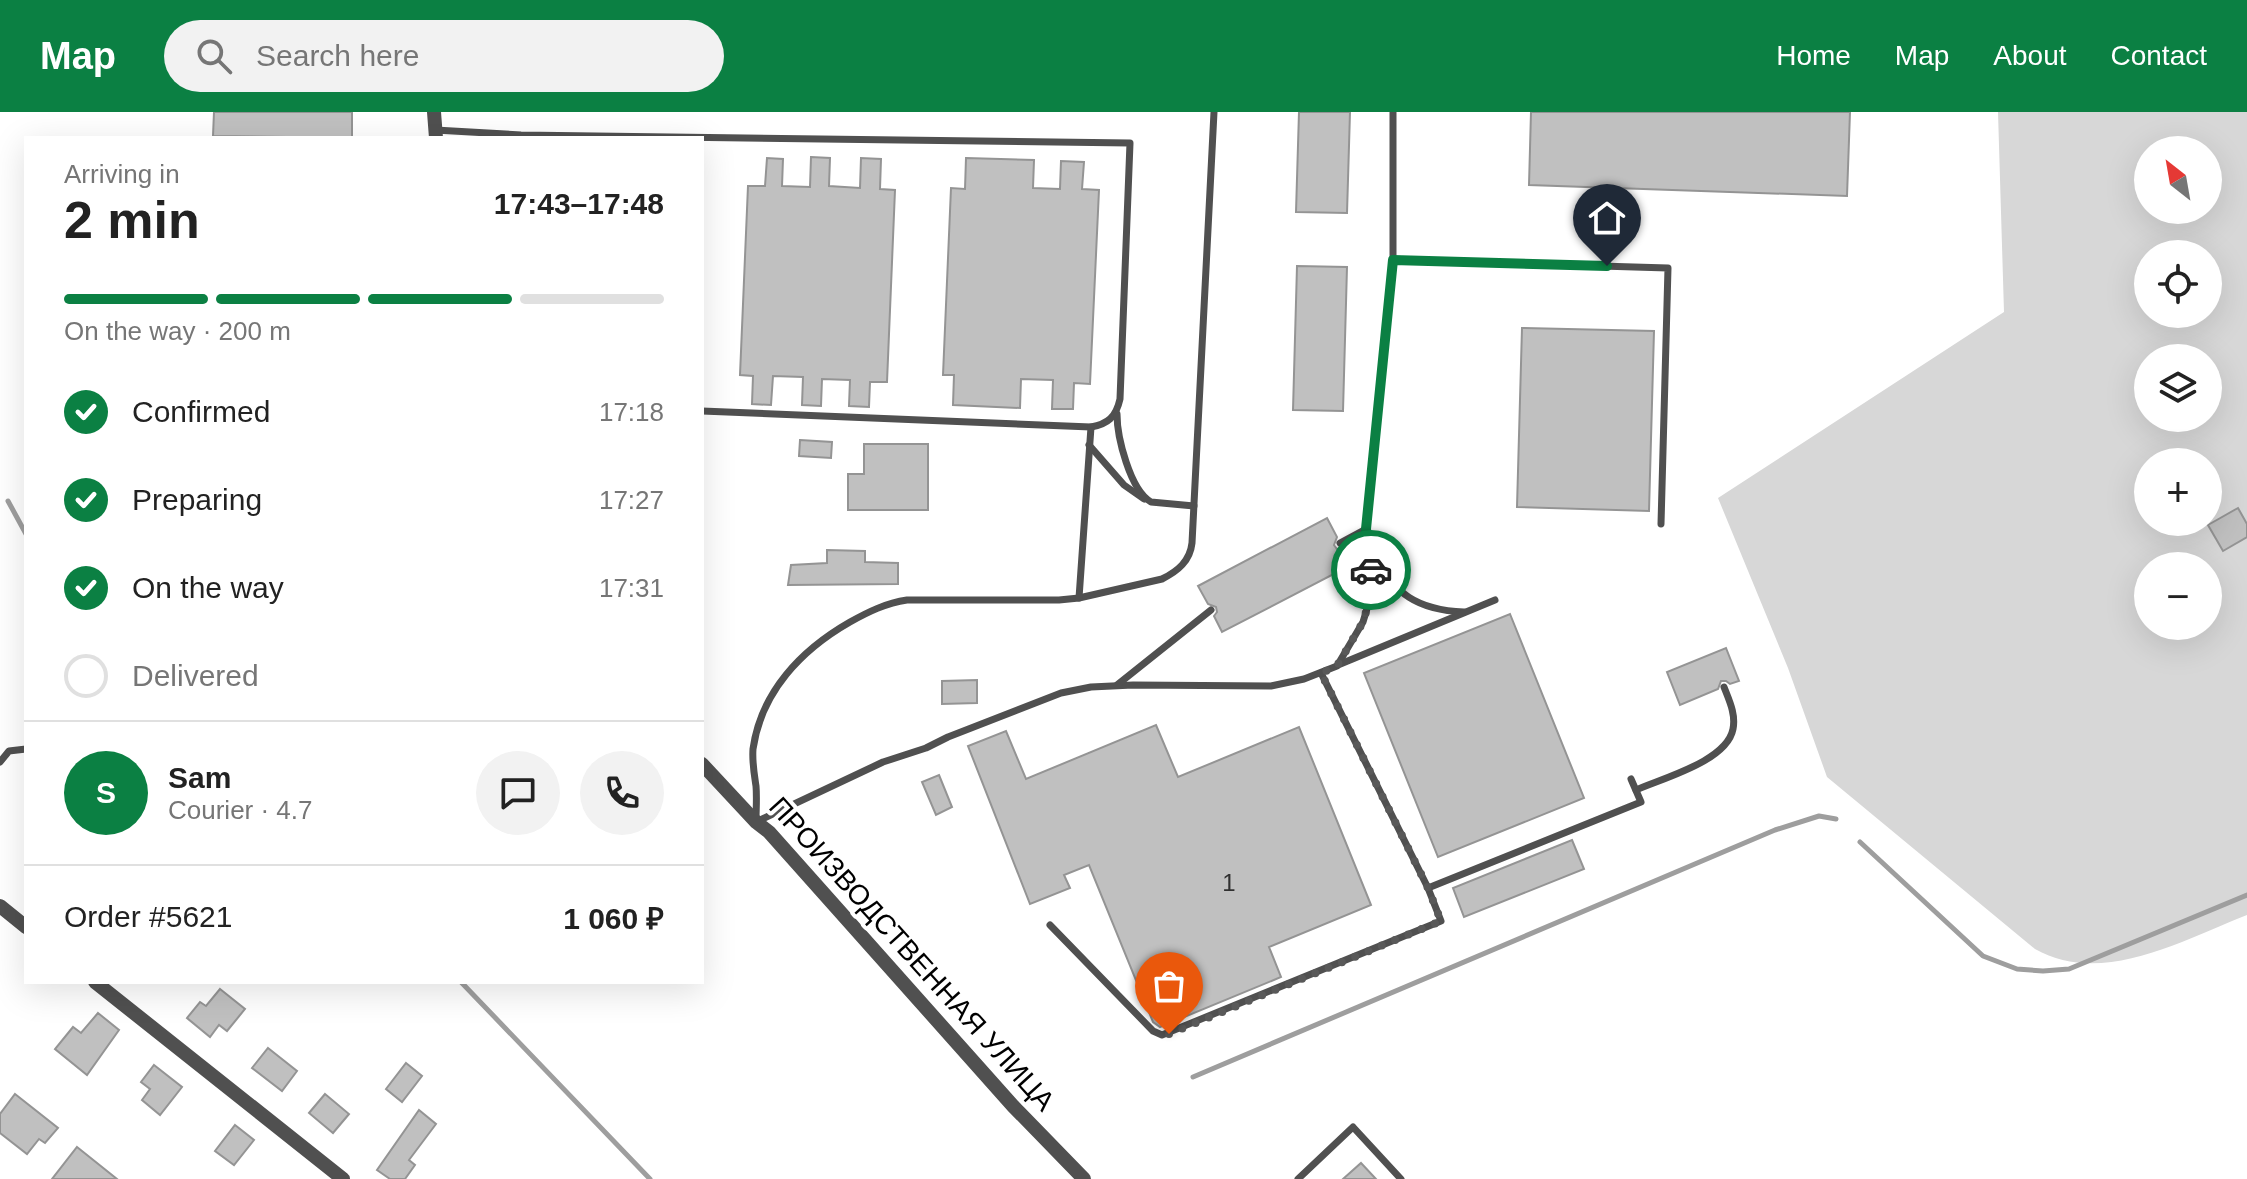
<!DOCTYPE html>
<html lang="en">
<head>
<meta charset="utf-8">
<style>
  :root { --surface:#fff; --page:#f2f2f2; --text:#222; --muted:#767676; --line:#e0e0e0; --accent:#0b8043 }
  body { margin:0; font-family:Helvetica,sans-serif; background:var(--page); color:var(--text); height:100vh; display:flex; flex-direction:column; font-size:30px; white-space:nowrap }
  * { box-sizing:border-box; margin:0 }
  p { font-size:26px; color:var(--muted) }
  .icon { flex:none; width:44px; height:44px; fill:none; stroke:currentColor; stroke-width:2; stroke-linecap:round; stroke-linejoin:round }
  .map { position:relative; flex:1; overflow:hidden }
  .side { position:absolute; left:24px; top:24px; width:680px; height:848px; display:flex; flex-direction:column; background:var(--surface); border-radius:0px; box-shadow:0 8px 32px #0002 }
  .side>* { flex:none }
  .needle { width:52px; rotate:329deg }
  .fabs { position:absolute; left:2134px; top:24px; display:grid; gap:16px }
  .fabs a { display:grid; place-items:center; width:88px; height:88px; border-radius:50%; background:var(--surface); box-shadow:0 8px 32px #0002; font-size:40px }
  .pin { position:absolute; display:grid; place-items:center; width:68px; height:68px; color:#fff; margin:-82px -34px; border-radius:50% 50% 50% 0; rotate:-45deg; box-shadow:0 0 8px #0007 }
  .pin .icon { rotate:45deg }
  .courier { position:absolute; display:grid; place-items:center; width:80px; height:80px; margin:-40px; border:6px solid #0b8043; border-radius:50%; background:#fff; color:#222; box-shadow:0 2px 10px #0007 }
  .head em { font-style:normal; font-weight:700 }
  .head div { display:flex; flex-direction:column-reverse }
  .head { display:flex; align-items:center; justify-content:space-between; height:136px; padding:0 40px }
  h1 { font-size:52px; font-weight:700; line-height:60px }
  .bar { display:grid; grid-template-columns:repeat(4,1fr); gap:12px 8px; align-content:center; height:96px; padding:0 40px }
  .bar i { height:10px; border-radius:6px; background:var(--line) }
  .bar .active { background:var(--accent) }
  .bar p { grid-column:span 4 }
  .line { display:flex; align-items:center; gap:20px; padding:0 40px; border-top:2px solid var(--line) }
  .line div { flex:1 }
  .round { display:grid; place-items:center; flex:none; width:84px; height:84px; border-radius:42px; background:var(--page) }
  ol { padding:0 40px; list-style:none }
  li { display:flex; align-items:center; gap:24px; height:88px }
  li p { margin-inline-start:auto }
  li .icon { padding:8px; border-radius:50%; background:var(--accent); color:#fff; stroke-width:4 }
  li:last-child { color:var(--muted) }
  li i { width:44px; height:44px; border:4px solid var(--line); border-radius:50% }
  header { display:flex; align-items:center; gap:48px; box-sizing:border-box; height:112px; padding:0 40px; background:var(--accent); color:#fff }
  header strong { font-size:38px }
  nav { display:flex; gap:44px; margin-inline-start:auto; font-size:28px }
  .search { width:560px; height:72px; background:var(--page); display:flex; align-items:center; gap:20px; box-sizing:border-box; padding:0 28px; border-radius:44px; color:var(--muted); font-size:30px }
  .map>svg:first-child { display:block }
  .green { fill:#d7d7d7; fill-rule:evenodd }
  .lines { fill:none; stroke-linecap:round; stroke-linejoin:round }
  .stream { stroke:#9e9e9e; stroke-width:5 }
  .building { fill:#c0c0c0; stroke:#949494; stroke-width:2 }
  .service { stroke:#505050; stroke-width:7 }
  .minor { stroke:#505050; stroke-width:14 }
  .done { stroke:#595959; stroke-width:8; stroke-dasharray:0 14.4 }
  .route { stroke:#0b8043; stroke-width:10 }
  .labels { text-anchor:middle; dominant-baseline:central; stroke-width:8; stroke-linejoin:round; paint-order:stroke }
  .number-label { font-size:24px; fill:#303030 }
  .street-label { font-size:28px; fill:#000; stroke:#fff }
</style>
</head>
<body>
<header>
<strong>Map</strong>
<div class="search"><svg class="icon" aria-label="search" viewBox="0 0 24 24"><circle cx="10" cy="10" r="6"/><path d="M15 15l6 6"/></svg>Search here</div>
<nav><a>Home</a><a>Map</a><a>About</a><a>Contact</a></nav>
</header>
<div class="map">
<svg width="2247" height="1067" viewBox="0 0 2247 1067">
  <rect width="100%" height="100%" fill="#fff"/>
  <path class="green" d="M1998,0h249v803c-64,25 -145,72 -212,34l-208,-172 -39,-109 -70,-170 286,-186zM2148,38h60v60h-60zM2148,142h60v60h-60zM2148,246h60v60h-60zM2148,350h60v60h-60zM2148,454h60v60h-60z"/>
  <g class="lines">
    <g class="stream">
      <polyline points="8,389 26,422"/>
      <polyline points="1860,730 1983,844 2017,857 2043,859 2069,857 2247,783"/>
      <polyline points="461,870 650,1067"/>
      <polyline points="1193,965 1775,718 1819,704 1836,707"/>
    </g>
  </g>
  <g class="building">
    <polygon points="214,0 352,0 352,26 213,24"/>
    <polygon points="1299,0 1350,0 1347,101 1296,100"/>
    <polygon points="1531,0 1850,0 1847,84 1529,73"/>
    <polygon points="811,45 830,46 829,74 860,76 861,46 881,47 880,77 895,78 887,270 870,270 869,295 849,294 850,268 822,267 821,294 802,293 803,265 773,264 771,293 752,292 753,264 740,263 748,74 765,74 767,46 783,47 782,74 810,75"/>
    <polygon points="966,46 1034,48 1033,76 1060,77 1061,49 1084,50 1082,77 1099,78 1090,272 1074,271 1073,297 1052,297 1053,268 1021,267 1020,296 953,293 954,263 943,263 951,76 965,77"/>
    <polygon points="1297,154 1347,155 1343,299 1293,298"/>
    <polygon points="1522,216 1654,219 1649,399 1517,395"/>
    <polygon points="800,328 832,330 831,346 799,344"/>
    <polygon points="864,332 928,332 928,398 848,398 848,362 864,362"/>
    <polygon points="2238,396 2247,412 2247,425 2223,439 2208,413"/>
    <polygon points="1327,406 1337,425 1334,433 1337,437 1343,437 1351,453 1222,520 1214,504 1217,500 1216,495 1208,492 1198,474"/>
    <polygon points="827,438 865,439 865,450 898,451 898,472 788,473 791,453 827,451"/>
    <polygon points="1510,502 1584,686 1438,745 1364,561"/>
    <polygon points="1726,536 1739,569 1730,572 1726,569 1721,569 1718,577 1680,593 1667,560"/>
    <polygon points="977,568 977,591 942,592 942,569"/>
    <polygon points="1156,613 1178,665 1299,615 1371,793 1269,835 1281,865 1160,915 1153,910 1089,753 1064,763 1070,776 1030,792 968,634 1006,619 1026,667"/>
    <polygon points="939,663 952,695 936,703 922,670"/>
    <polygon points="1572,728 1584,757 1464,805 1453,776"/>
    <polygon points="220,877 245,897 227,919 219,913 210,925 187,906 200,890 206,894"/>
    <polygon points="98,901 119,918 87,963 55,937 73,915 81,921"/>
    <polygon points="268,936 297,959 282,979 252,956"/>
    <polygon points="406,951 422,964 402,990 386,977"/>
    <polygon points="154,953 182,975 160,1003 142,988 150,977 141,970"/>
    <polygon points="15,982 58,1016 45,1031 39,1027 27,1042 0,1021 0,1002"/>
    <polygon points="325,982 349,1002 333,1021 309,1001"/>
    <polygon points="419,998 436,1012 409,1048 415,1053 405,1067 390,1067 377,1058"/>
    <polygon points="235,1013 254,1028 234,1053 215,1039"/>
    <polygon points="77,1035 117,1067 52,1067"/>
    <polygon points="1361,1051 1376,1067 1343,1067"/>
  </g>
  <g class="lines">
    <g class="service">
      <path d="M1214,0l-22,431c-2,18 -14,28 -30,36l-83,19 -20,2h-152c-21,3 -39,12 -57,22 -49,28 -89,70 -97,127 -1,13 1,24 3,37 1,11 0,24 0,36l127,-60 43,-14 22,-11 113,-44 30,-6 42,-2 138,1 33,-7 33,-13 26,-44 9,-30 -6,-63 27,-269v-148"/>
      <path d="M435,18l86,5 609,8 -10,256c-4,18 -12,25 -29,28l-389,-16"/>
      <polyline points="1393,148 1668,156 1661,412"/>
      <path d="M1117,302c0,23 13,76 34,88l43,4"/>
      <polyline points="1089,333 1124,373 1144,387"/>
      <polyline points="1340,431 1366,417"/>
      <path d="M1370,443c27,39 46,55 94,57"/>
      <polyline points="1079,486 1091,315"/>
      <polyline points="1338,553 1495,488"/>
      <polyline points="1117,573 1211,498"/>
      <polyline points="0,650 9,639 26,637"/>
      <path d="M1636,678c27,-12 91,-29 97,-61 3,-15 -4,-29 -9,-42"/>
      <polyline points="1428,776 1641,690 1631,667"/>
      <polyline points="1050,813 1153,919 1162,923 1441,809 1428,776 1321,561"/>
      <polyline points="1298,1067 1353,1015 1401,1067"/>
    </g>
    <g class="minor">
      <polyline points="434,0 436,26"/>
      <polyline points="702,652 756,710 769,720 1013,994 1084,1067"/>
      <polyline points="0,794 26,815"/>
      <polyline points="95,870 343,1067"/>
    </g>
  </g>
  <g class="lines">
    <polyline class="done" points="1169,922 1441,809 1428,776 1321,561 1337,554 1363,510 1372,480 1371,458"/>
    <polyline class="route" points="1371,458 1366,417 1393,148 1607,154"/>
  </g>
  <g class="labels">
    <g class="number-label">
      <text x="1229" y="770">1</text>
    </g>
    <g class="street-label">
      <text transform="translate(912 842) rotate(48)">ПРОИЗВОДСТВЕННАЯ УЛИЦА</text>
    </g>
  </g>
</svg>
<div class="fabs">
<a><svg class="needle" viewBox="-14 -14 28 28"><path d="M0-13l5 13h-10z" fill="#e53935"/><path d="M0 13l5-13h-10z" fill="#767676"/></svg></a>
<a><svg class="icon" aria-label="locate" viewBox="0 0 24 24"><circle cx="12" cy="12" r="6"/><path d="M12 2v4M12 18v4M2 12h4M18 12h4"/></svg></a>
<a><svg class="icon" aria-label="layers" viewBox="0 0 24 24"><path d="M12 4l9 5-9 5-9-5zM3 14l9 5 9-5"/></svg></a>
<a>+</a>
<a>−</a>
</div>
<div class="pin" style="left:1169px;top:922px;background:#ea580c"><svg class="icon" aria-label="bag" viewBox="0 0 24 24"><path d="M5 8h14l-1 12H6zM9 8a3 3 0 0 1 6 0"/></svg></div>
<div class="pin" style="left:1607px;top:154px;background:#1f2937"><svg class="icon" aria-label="home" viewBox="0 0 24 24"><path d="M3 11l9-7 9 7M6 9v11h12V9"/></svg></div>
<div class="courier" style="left:1371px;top:458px"><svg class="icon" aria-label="car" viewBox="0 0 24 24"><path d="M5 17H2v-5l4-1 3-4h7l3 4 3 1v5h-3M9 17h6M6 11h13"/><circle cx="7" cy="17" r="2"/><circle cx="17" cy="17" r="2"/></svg></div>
<section class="side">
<div class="head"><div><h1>2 min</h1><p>Arriving in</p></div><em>17:43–17:48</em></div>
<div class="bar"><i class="active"></i><i class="active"></i><i class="active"></i><i></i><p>On the way · 200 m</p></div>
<ol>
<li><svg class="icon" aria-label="check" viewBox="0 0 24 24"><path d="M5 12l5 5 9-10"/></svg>Confirmed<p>17:18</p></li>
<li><svg class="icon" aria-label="check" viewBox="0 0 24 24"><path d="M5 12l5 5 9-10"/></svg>Preparing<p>17:27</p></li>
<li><svg class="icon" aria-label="check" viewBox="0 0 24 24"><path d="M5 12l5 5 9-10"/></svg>On the way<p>17:31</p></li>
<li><i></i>Delivered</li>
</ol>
<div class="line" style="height:144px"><b class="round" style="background:var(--accent);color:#fff">S</b><div><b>Sam</b><p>Courier · 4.7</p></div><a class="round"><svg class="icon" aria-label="chat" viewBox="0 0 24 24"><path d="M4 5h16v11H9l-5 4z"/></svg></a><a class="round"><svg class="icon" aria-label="phone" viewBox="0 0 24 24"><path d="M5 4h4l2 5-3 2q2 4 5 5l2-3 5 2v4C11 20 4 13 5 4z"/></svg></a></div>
<div class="line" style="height:104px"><div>Order #5621</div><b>1 060 ₽</b></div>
</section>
</div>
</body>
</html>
